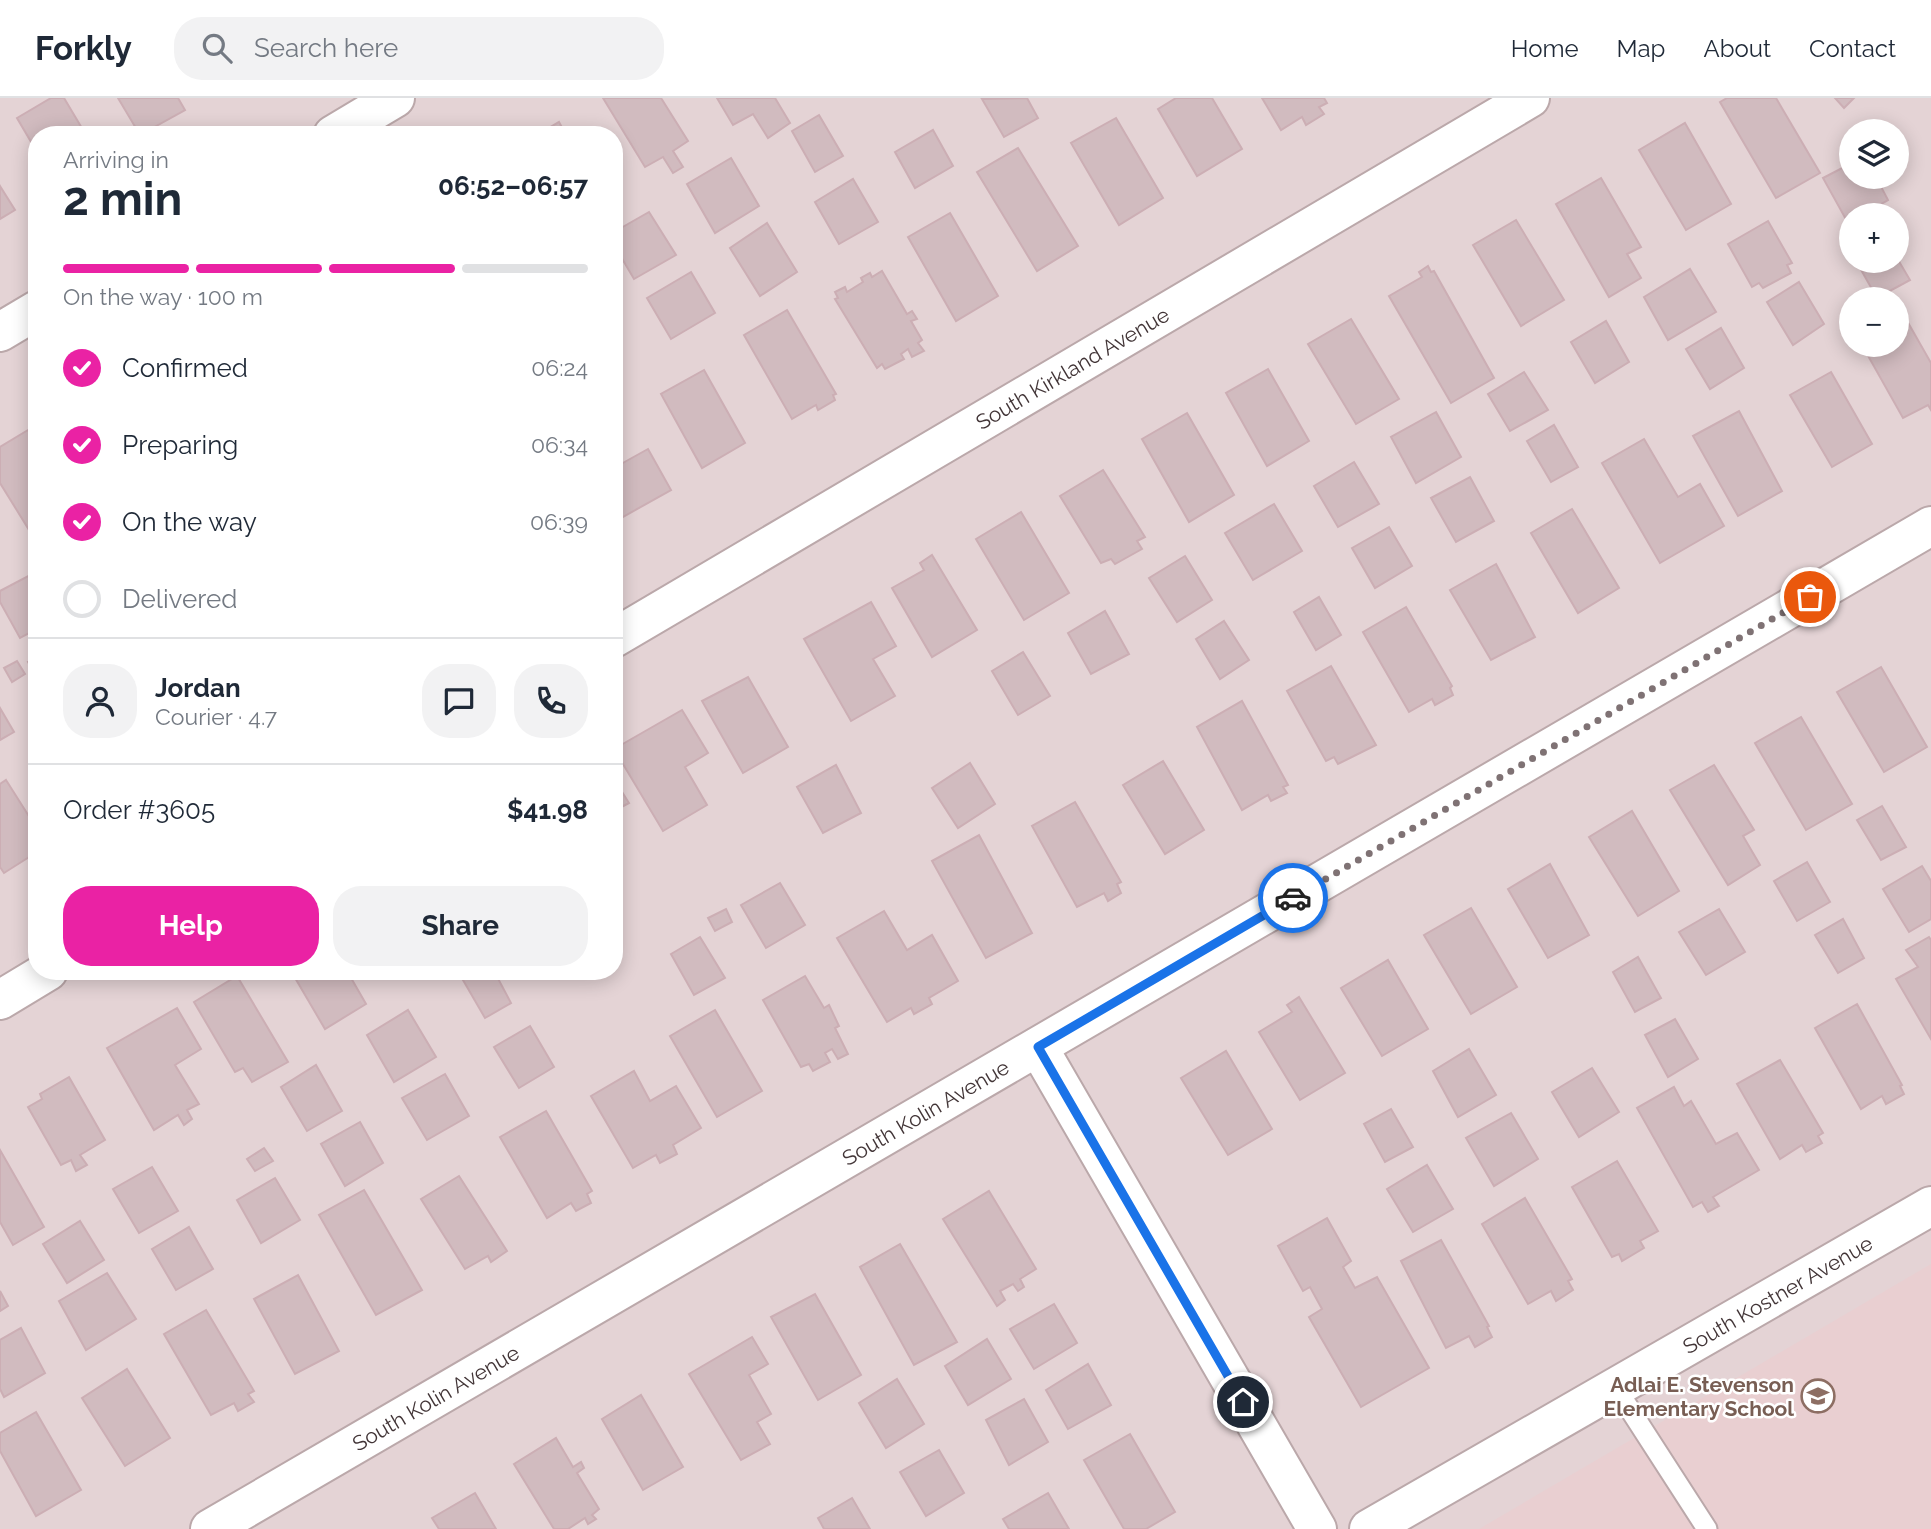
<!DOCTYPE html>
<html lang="en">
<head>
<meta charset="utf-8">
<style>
  :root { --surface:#fff; --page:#f2f2f3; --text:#1f2937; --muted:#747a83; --line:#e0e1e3; --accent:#ea22a4 }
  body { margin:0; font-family:Raleway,sans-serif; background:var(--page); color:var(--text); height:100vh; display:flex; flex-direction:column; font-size:26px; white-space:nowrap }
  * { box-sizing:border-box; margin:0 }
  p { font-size:23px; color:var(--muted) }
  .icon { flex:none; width:38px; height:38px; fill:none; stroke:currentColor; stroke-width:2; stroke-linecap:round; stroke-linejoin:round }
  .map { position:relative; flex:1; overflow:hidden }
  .sheet { position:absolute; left:28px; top:28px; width:595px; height:854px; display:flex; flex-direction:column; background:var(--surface); border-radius:28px; box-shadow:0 4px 18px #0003 }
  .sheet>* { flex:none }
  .fabs { position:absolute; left:1839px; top:21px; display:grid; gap:14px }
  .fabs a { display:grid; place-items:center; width:70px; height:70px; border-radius:50%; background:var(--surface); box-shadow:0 4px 18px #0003; font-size:35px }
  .pin { position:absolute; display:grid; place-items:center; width:60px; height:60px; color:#fff; margin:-30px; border:4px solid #fff; border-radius:50%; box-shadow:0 2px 7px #0007 }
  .courier { position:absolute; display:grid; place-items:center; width:70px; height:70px; margin:-35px; border:5px solid #1a73e8; border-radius:50%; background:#fff; color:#222; box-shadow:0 2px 9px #0007 }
  .head em { font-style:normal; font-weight:700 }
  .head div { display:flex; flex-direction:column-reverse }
  .head { display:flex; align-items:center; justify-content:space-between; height:119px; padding:0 35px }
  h1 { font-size:46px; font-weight:700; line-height:52px }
  .bar { display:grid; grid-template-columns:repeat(4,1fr); gap:10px 7px; align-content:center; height:84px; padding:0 35px }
  .bar i { height:9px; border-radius:5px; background:var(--line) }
  .bar .selected { background:var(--accent) }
  .bar p { grid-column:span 4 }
  .line { display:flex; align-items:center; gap:18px; padding:0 35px; border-top:2px solid var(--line) }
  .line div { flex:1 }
  .round { display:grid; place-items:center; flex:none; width:74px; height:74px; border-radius:28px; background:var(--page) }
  ol { padding:0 35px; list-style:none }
  li { display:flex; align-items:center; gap:21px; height:77px }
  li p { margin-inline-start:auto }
  li .icon { padding:7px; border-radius:50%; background:var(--accent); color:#fff; stroke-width:4 }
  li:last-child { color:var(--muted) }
  li i { width:38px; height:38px; border:4px solid var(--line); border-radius:50% }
  .button { display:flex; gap:14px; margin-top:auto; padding:14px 35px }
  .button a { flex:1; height:80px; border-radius:28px; background:var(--accent); color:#fff; font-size:28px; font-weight:700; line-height:80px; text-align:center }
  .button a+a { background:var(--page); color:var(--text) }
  header { display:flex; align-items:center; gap:42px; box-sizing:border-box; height:98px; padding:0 35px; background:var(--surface); border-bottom:2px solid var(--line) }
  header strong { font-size:33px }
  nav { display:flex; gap:38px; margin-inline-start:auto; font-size:24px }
  .search { width:490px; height:63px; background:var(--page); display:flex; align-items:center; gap:18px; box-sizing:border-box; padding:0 24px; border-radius:28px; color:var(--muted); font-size:26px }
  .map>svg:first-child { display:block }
  .residential { fill:#e4d3d5; fill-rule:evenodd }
  .education { fill:#e9cfd1 }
  .building { fill:#d1bbbf; stroke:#ccaeb4; stroke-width:2 }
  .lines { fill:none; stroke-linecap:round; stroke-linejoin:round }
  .lane-casing { stroke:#bba8aa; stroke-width:23 }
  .street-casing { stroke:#bba8aa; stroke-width:42 }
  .lane { stroke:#fff; stroke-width:19 }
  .street { stroke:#fff; stroke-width:38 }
  .done { stroke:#7f7274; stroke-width:7; stroke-dasharray:0 12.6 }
  .route { stroke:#1a73e8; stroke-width:9 }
  .labels { text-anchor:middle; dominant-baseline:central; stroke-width:5; stroke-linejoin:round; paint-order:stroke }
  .street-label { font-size:21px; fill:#423537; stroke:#fff }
  .education-label { font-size:21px; font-weight:bold; fill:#785e54; stroke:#fff; text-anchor:end }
</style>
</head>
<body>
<header>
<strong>Forkly</strong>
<div class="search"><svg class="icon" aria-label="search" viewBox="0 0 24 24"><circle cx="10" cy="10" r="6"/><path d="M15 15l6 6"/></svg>Search here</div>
<nav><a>Home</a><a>Map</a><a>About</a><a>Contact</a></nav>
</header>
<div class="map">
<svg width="1931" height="1431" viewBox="0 0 1931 1431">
  <rect width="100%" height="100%" fill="#f1e4e5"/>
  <path class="residential" d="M0,0h1931v1431h-1931zM1852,33h45v46h-45zM37,37h577v836h-577zM1852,117h45v46h-45zM1852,201h45v46h-45z"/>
  <polygon class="education" points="1931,1166 1931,1431 1479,1431"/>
  <g class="building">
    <polygon points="51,0 64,0 86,37 37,37 37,54 17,20"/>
    <polygon points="118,0 178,0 185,12 140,37"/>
    <polygon points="603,0 661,0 688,43 673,53 683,69 673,75 663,59 645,69"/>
    <polygon points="717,0 775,0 790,25 768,40 753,16 733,27"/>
    <polygon points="1027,0 1038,20 1004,39 982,1"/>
    <polygon points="1176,0 1212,0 1242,51 1197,78 1158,11"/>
    <polygon points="1262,0 1324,0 1327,5 1319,9 1324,16 1306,27 1302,19 1281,32"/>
    <polygon points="1727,0 1776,0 1820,75 1776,100 1720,4"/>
    <polygon points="1835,0 1854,0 1844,10"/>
    <polygon points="819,17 843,58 815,74 792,33"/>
    <polygon points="1116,20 1163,100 1119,127 1071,45"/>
    <polygon points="559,24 566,37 537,37"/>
    <polygon points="1685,25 1731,106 1686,132 1639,52"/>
    <polygon points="933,32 953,68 915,90 895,54"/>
    <polygon points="1018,50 1078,148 1037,173 977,74"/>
    <polygon points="731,60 759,108 715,135 687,86"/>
    <polygon points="1852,65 1852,79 1876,79 1888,102 1862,117 1852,117 1852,123 1848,125 1823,80"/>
    <polygon points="1601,80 1641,149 1627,156 1641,180 1609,199 1556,106"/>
    <polygon points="853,81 878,124 839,146 815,104"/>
    <polygon points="0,88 15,112 0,121"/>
    <polygon points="649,114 676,157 634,181 614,147 614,134"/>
    <polygon points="950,115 998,198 956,223 908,139"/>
    <polygon points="1516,122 1564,202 1521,228 1473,147"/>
    <polygon points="1768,123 1792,165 1787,167 1791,175 1763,190 1759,185 1752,189 1728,146"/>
    <polygon points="767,125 797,174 760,198 730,150"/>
    <polygon points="1897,160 1910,182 1877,200 1856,163 1897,163"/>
    <polygon points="1428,168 1431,174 1434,173 1494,280 1451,305 1389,198 1422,179 1419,174"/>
    <polygon points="1690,171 1716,214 1668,242 1644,199"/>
    <polygon points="882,173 907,216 912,213 917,221 911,223 922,242 918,245 924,253 912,259 908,251 901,256 904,261 885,271 882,266 877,270 835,201 838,200 835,194 845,189 847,194 863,184 861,180 870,175 872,179"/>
    <polygon points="691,174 715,215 671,241 647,200"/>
    <polygon points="1799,184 1824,226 1793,247 1767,204"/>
    <polygon points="787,212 836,296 833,297 835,302 818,312 816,307 792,321 744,237"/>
    <polygon points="1902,214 1931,265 1931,312 1928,307 1903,320 1862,247 1897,247 1897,217"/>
    <polygon points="1351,221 1399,301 1356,326 1308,246"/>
    <polygon points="1606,223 1629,264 1595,285 1571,244"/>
    <polygon points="1721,230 1744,270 1710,291 1686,251"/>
    <polygon points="1268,271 1309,343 1267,368 1226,295"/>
    <polygon points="704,272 745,345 702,370 661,296"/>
    <polygon points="1524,274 1548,312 1510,333 1488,296"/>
    <polygon points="1831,274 1872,346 1832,369 1790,297"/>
    <polygon points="1739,313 1782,393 1738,418 1693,338"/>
    <polygon points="1436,314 1461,359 1416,385 1391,339"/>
    <polygon points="1187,315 1234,397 1189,424 1142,341"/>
    <polygon points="1554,327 1578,369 1551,384 1527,343"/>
    <polygon points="28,332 37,346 37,438 34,440 0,385 0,349"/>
    <polygon points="1644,341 1678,399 1700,386 1724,428 1660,465 1602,365"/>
    <polygon points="648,351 671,392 614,424 614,354 621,366"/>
    <polygon points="1354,364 1379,406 1338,429 1314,388"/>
    <polygon points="1103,372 1145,439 1137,443 1142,451 1115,466 1111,461 1101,465 1060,398"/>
    <polygon points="1470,379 1494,423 1456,444 1431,400"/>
    <polygon points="1274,406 1302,453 1253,482 1225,435"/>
    <polygon points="1572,411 1619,490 1578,515 1531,435"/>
    <polygon points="1021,414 1069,495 1024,522 976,441"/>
    <polygon points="1389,429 1412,468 1375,490 1352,450"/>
    <polygon points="932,457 977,532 932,559 892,490 924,472 920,465"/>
    <polygon points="1185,458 1212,502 1177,524 1149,480"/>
    <polygon points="1496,466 1535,539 1491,562 1450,492"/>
    <polygon points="32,476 37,485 37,531 20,540 0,504 0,493"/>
    <polygon points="1319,499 1341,537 1316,552 1294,514"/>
    <polygon points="871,504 896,548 873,561 895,598 851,623 804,541"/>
    <polygon points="1406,509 1452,588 1450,590 1453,597 1435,607 1432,601 1409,614 1363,534"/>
    <polygon points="1105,513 1129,556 1091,576 1068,535"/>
    <polygon points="1224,523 1249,562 1220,581 1196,541"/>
    <polygon points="1023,554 1050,598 1018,617 992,573"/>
    <polygon points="37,559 37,580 28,564"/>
    <polygon points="17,563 25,576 12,584 4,570"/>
    <polygon points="1331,568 1376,647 1338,666 1334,659 1326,663 1287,593"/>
    <polygon points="1881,569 1927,649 1884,674 1837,594"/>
    <polygon points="748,579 788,649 743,675 702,603"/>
    <polygon points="1242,603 1288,687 1283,689 1287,695 1271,703 1268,697 1242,712 1197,629"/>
    <polygon points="0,610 14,634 0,642"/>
    <polygon points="682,612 708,655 685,669 707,707 663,733 614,651"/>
    <polygon points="1801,619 1852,706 1806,732 1755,645"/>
    <polygon points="1163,663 1204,732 1165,756 1123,687"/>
    <polygon points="970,665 995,706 958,730 932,690"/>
    <polygon points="836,667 861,715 823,735 797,689"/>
    <polygon points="1714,667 1754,732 1743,738 1760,767 1728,787 1670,692"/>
    <polygon points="614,681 629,705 614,713"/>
    <polygon points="6,682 37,731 37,754 4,775 0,769 0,686"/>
    <polygon points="1075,704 1121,784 1117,786 1121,795 1108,803 1104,795 1077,809 1032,728"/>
    <polygon points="1882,708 1906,749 1881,762 1857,722"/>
    <polygon points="1632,713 1679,793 1638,818 1589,739"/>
    <polygon points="979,737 1032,835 986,860 932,763"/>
    <polygon points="1807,764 1830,804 1797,823 1774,783"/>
    <polygon points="1550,766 1589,837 1548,860 1508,791"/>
    <polygon points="1922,768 1931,783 1931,821 1909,834 1883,791"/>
    <polygon points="780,785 805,827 766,850 741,807"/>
    <polygon points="1471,810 1517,889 1471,916 1424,837"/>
    <polygon points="726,811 732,824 715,833 708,820"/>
    <polygon points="1719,811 1745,854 1706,877 1679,834"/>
    <polygon points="884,813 907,852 932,837 958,883 929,900 932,906 914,916 911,910 887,924 837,840"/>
    <polygon points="1843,821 1864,860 1838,875 1815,837"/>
    <polygon points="700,839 725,880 694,897 671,856"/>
    <polygon points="1929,839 1931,842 1931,941 1896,881 1918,869 1906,852"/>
    <polygon points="1638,859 1661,900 1635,914 1613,874"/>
    <polygon points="1388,862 1428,931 1382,958 1341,890"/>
    <polygon points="291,873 347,873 366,906 325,931"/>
    <polygon points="477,873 494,873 511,905 485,920 463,882"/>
    <polygon points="237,878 288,964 252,984 243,970 235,974 194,904"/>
    <polygon points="805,878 824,910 829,907 839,928 835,930 848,956 838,961 832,951 825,955 830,964 813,973 809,966 801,969 763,902"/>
    <polygon points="1299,899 1345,975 1300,1002 1259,934 1292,914 1287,907"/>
    <polygon points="1857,906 1902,987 1900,988 1904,996 1886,1006 1882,998 1861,1011 1815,930"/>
    <polygon points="177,910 201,951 175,967 199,1006 187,1012 192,1021 184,1027 178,1017 154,1032 107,950"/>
    <polygon points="408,912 436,959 394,984 367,937"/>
    <polygon points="715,912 762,993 717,1019 670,938"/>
    <polygon points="1675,921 1698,961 1668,979 1645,937"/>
    <polygon points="530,928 554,969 519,990 494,949"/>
    <polygon points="1469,951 1496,997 1458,1019 1433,973"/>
    <polygon points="1226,953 1272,1031 1228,1057 1181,980"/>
    <polygon points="1780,962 1823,1035 1818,1038 1822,1045 1806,1054 1802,1047 1780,1061 1737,986"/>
    <polygon points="316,967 342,1013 307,1033 281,989"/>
    <polygon points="1592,970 1619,1014 1579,1039 1552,994"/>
    <polygon points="634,973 650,1003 676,988 701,1030 673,1047 677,1056 660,1065 656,1057 633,1070 591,998"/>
    <polygon points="445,976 469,1018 427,1042 402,1000"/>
    <polygon points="69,979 105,1042 80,1057 87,1067 76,1073 71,1062 61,1067 28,1009 42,1001 40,996"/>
    <polygon points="1674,989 1684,1008 1691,1003 1716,1046 1737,1035 1759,1072 1713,1099 1719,1108 1708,1114 1702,1104 1693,1109 1637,1010"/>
    <polygon points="1391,1011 1413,1049 1385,1064 1364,1026"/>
    <polygon points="546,1013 592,1093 587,1096 591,1105 576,1113 571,1105 547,1120 500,1039"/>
    <polygon points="1511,1015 1538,1061 1494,1088 1466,1040"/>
    <polygon points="360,1024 383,1065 345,1088 321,1046"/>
    <polygon points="264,1050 273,1063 255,1073 247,1061"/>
    <polygon points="0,1052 44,1129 13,1147 0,1124"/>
    <polygon points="1617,1063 1658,1133 1640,1143 1644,1150 1622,1163 1619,1156 1612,1159 1572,1089"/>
    <polygon points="1427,1067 1453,1111 1413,1134 1387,1091"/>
    <polygon points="152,1069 178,1113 139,1135 113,1091"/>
    <polygon points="459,1078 507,1153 491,1164 488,1158 465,1171 421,1101"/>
    <polygon points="275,1080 300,1122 261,1145 237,1102"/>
    <polygon points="364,1092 422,1192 376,1217 319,1117"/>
    <polygon points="989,1093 1036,1171 1020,1181 1024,1189 1018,1193 1013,1186 1000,1193 1005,1202 997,1208 943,1121"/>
    <polygon points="1525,1100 1572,1181 1568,1183 1573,1192 1556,1203 1551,1193 1528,1206 1482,1126"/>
    <polygon points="1327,1120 1351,1163 1343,1169 1355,1190 1377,1179 1429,1270 1361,1309 1309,1219 1322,1211 1310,1189 1303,1193 1278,1148"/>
    <polygon points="80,1123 104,1162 67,1185 43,1146"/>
    <polygon points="189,1129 213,1171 176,1192 152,1151"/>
    <polygon points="1441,1142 1489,1228 1487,1229 1492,1239 1475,1249 1469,1238 1446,1250 1401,1163"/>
    <polygon points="900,1146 957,1244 914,1267 860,1169"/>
    <polygon points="107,1175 136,1221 86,1252 59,1203"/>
    <polygon points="298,1177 339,1253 295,1276 254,1201"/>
    <polygon points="0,1193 8,1208 0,1213"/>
    <polygon points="815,1196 861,1277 818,1302 771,1219"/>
    <polygon points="1054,1206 1077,1245 1034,1271 1010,1231"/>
    <polygon points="206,1212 254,1293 248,1296 254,1304 238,1313 234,1305 211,1317 164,1236"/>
    <polygon points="21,1230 45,1275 4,1299 0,1291 0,1242"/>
    <polygon points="752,1239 768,1266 749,1277 771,1316 757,1324 770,1346 741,1362 689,1276"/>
    <polygon points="987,1241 1011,1281 968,1307 945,1268"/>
    <polygon points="1088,1266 1111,1307 1068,1331 1046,1292"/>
    <polygon points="127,1271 170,1340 125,1368 82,1300"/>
    <polygon points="897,1281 924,1326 886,1350 859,1305"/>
    <polygon points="641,1297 683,1369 643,1392 602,1321"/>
    <polygon points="1024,1301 1048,1344 1009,1367 986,1322"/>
    <polygon points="36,1314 81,1392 36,1418 0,1353 0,1335"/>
    <polygon points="1130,1336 1175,1414 1146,1431 1124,1431 1084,1362"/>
    <polygon points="556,1340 573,1369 581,1364 584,1370 577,1375 599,1411 592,1417 596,1421 588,1426 585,1420 568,1431 554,1431 514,1366"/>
    <polygon points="939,1352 964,1395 926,1418 900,1374"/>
    <polygon points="475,1395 496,1431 439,1431 432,1420"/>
    <polygon points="1048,1395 1069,1431 1009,1431 1003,1421"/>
    <polygon points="852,1400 870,1431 824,1431 818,1420"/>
  </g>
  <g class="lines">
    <defs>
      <polyline id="lane" points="1616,1290 1707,1431"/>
      <g id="street">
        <polyline points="333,37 395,0"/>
        <polyline points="0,234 37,212"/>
        <path id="s1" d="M614,540l916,-540"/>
        <polyline points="0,902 48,873"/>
        <polyline points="1038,949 1317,1431"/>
        <path id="s2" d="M210,1431l1721,-1003"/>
        <path id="s3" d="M1369,1431l562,-323"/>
      </g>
    </defs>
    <use href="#lane" class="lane-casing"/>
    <use href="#street" class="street-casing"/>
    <use href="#lane" class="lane"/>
    <use href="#street" class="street"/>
  </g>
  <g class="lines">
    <polyline class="done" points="1293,800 1810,499"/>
    <polyline class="route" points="1243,1304 1038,949 1293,800"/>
  </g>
  <defs>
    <symbol id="school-ring" viewBox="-11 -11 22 22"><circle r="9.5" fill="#fff" stroke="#8d6e63" stroke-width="1.5"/><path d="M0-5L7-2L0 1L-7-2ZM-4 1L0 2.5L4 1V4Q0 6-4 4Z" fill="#8d6e63"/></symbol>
  </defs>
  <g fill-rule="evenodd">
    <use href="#school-ring" x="1799" y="1279" width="38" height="38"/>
  </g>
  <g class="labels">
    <g class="street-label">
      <text stroke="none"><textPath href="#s1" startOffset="532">South Kirkland Avenue</textPath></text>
      <text stroke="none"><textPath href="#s2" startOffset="828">South Kolin Avenue</textPath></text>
      <text stroke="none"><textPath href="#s3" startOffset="471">South Kostner Avenue</textPath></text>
      <text stroke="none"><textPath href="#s2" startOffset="261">South Kolin Avenue</textPath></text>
    </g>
    <g class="education-label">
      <text x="1794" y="1286">Adlai E. Stevenson<tspan x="1794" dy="24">Elementary School</tspan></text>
    </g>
  </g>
</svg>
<div class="fabs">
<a><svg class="icon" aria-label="layers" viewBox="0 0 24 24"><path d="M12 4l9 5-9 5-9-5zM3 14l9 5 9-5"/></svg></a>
<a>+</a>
<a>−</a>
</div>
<div class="pin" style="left:1810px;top:499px;background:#ea580c"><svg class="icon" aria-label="bag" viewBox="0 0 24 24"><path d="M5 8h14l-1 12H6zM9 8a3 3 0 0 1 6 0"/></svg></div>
<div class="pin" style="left:1243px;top:1304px;background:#1f2937"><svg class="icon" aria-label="home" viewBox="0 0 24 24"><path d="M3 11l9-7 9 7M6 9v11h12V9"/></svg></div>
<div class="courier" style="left:1293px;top:800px"><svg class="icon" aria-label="car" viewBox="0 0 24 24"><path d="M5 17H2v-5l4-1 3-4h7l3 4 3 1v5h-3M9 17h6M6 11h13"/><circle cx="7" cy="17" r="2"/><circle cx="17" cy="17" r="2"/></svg></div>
<section class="sheet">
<div class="head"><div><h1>2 min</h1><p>Arriving in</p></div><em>06:52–06:57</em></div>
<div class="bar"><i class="selected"></i><i class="selected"></i><i class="selected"></i><i></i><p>On the way · 100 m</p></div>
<ol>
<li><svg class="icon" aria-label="check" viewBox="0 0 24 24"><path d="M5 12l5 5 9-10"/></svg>Confirmed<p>06:24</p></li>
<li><svg class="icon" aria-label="check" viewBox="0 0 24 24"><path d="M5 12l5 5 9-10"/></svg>Preparing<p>06:34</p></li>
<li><svg class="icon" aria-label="check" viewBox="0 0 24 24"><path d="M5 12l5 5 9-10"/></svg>On the way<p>06:39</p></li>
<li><i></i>Delivered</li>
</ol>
<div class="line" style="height:126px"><a class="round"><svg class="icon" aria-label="person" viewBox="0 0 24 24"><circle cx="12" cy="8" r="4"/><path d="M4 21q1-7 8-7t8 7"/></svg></a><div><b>Jordan</b><p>Courier · 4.7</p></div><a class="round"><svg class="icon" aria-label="chat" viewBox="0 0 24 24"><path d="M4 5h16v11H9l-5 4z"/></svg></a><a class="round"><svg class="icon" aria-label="phone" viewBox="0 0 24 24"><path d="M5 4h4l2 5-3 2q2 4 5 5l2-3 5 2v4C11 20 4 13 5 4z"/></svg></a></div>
<div class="line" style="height:91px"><div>Order #3605</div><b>$41.98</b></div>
<div class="button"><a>Help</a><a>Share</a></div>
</section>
</div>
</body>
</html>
